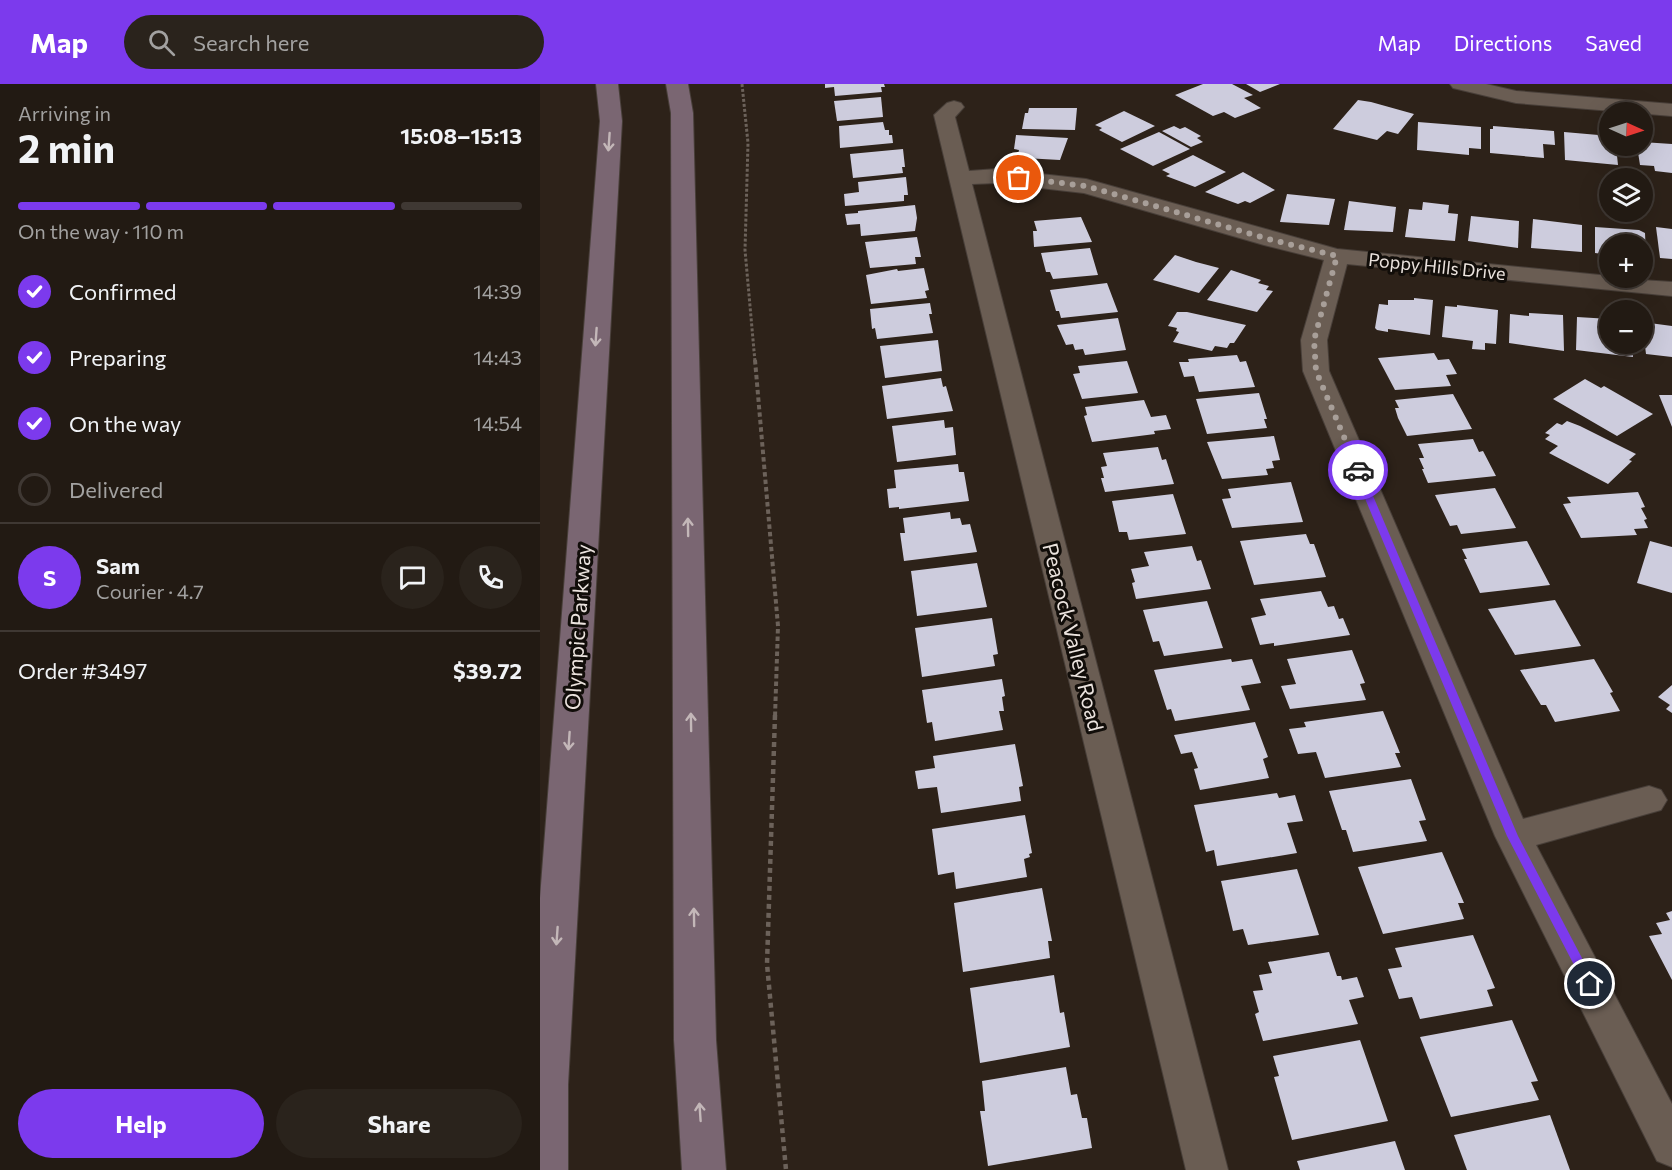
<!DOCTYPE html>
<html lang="en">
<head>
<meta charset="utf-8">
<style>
  :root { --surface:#221a13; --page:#2a231c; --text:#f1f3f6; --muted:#a2a1a0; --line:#3f3833; --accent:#7c3aed }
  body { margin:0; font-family:Commissioner,sans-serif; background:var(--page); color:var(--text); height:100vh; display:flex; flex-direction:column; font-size:22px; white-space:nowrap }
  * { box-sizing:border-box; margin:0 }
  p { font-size:20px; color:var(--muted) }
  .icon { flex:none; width:33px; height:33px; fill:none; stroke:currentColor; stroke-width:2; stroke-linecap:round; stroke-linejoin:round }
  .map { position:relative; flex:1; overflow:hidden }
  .details { display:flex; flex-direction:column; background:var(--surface); width:540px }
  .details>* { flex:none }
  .needle { width:39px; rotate:93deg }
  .fabs { position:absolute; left:1059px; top:18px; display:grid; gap:12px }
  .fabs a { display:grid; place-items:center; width:54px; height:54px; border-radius:50%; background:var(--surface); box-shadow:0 6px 24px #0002,0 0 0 2px var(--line); font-size:30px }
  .pin { position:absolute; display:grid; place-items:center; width:51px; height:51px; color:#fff; margin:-26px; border:3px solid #fff; border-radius:50%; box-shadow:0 2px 6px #0007 }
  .courier { position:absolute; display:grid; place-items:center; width:60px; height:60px; margin:-30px; border:4px solid #7c3aed; border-radius:50%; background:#fff; color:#222; box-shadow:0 2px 8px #0007 }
  .overview em { font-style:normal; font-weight:700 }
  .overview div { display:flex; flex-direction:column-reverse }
  .overview { display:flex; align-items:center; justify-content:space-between; height:102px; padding:0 18px }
  h1 { font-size:39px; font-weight:700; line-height:45px }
  .bar { display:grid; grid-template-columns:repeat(4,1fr); gap:9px 6px; align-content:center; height:72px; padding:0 18px }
  .bar i { height:8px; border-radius:4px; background:var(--line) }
  .bar .selected { background:var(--accent) }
  .bar p { grid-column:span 4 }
  .line { display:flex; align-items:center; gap:15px; padding:0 18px; border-top:2px solid var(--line) }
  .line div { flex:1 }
  .round { display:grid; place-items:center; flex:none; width:63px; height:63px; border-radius:32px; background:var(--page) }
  ol { padding:0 18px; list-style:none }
  li { display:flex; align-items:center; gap:18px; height:66px }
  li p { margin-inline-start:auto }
  li .icon { padding:6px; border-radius:50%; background:var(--accent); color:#fff; stroke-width:4 }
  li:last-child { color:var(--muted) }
  li i { width:33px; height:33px; border:3px solid var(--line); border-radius:50% }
  .cta { display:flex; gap:12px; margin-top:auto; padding:12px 18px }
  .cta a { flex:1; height:69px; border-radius:36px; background:var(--accent); color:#fff; font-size:24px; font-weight:700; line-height:69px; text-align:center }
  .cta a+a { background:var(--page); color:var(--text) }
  header { display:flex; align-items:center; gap:36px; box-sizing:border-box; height:84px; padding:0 30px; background:var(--accent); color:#fff }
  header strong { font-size:28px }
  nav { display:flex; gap:33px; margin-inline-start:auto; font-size:21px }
  .search { width:420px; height:54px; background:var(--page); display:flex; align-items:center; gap:15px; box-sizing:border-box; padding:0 21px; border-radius:33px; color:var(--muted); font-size:22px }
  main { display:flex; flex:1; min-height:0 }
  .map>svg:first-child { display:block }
  .building { fill:#cdccdd }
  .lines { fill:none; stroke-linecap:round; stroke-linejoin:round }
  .minor-casing { stroke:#483f39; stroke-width:2 }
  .secondary-casing { stroke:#483f39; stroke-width:2 }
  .path-far2 { stroke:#6c625a; stroke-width:3; stroke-dasharray:3 2; stroke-linecap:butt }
  .path-far1 { stroke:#6c625a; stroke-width:4; stroke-dasharray:4.5 3; stroke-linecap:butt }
  .path { stroke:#6c625a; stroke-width:4.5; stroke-dasharray:5 4; stroke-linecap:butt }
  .minor { fill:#6a5d53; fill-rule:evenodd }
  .secondary { fill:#7a6672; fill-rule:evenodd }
  .oneway { stroke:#c3b7b8 }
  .route { fill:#7c3aed }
  .done { stroke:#a89f99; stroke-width:6; stroke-dasharray:0 10.8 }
  .labels { text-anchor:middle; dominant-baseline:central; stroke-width:6; stroke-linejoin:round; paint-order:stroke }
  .far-street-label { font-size:18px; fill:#ebe3de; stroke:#110d09 }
  .street-label { font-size:21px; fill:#ebe3de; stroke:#110d09 }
</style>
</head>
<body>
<header>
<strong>Map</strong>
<div class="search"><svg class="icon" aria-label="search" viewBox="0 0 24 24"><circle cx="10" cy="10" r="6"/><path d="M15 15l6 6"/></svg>Search here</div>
<nav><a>Map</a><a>Directions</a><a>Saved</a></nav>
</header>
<main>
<section class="details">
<div class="overview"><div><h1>2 min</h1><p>Arriving in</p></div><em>15:08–15:13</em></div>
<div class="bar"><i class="selected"></i><i class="selected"></i><i class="selected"></i><i></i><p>On the way · 110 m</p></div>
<ol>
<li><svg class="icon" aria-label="check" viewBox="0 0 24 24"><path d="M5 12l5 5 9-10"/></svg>Confirmed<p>14:39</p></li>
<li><svg class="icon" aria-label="check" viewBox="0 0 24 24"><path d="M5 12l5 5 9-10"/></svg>Preparing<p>14:43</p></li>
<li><svg class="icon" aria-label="check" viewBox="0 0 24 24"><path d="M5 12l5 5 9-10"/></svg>On the way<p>14:54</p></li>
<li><i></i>Delivered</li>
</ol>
<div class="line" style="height:108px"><b class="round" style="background:var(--accent);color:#fff">S</b><div><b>Sam</b><p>Courier · 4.7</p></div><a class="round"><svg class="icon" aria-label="chat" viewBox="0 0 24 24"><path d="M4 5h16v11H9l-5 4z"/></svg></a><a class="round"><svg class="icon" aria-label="phone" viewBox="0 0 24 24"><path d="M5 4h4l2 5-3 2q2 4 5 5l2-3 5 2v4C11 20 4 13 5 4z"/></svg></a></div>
<div class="line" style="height:78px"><div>Order #3497</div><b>$39.72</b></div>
<div class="cta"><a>Help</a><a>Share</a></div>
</section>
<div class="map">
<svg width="1132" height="1086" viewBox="0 0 1132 1086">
  <rect width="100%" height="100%" fill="#2d2219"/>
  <g class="building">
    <polygon points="285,0 344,0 345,3 341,3 342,8 295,12 294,3 285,4"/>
    <polygon points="663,0 692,0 713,11 704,14 721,24 695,34 684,28 673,32 635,11"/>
    <polygon points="706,0 740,0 720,8"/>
    <polygon points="341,13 343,33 297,37 294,17"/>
    <polygon points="818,16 831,18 874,30 858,50 847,47 837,56 793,45"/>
    <polygon points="489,24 537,24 535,46 482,45 485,29 488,29"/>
    <polygon points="584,27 615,42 582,58 559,46 562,44 555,41"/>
    <polygon points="343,38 345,46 349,46 349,51 352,51 353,59 300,64 299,42"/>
    <polygon points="878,38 941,43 941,65 929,64 929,71 877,66"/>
    <polygon points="634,42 640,45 645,43 661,52 657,54 663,58 651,63 622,47"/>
    <polygon points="953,42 1014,47 1015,61 1003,60 1004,74 950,69 950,45 953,45"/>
    <polygon points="619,48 650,65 613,82 580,65"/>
    <polygon points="1024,48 1070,52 1070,62 1076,62 1078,81 1025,76"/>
    <polygon points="476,51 528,54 520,76 484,74 485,70 478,70 479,66 474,65"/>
    <polygon points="1102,58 1132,60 1132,89 1115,87 1114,82 1100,81 1097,62 1102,62"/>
    <polygon points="363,65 365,83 362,83 363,89 313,94 310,70"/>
    <polygon points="653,71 686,88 655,103 626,92 630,90 622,86"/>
    <polygon points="703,88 735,106 710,119 705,117 698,120 665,108"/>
    <polygon points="366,93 368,111 364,111 364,117 305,122 304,110 319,108 318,98"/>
    <polygon points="747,110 795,115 789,141 740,138"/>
    <polygon points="809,117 856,123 853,148 804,146"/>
    <polygon points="883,118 909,121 908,129 918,130 915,157 865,153 869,125 882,126"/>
    <polygon points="375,121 377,134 375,147 321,152 320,140 307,141 305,130 318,129 318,127"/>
    <polygon points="931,132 979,137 978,164 928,157"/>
    <polygon points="541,133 552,158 494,163 493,147 497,147 494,137"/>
    <polygon points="993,135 1042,141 1042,168 991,164"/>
    <polygon points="1055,143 1099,146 1105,149 1106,172 1102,172 1102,160 1070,160 1070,171 1055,169"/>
    <polygon points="1116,143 1132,145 1132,175 1120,174"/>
    <polygon points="377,153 381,173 375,173 376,180 330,184 325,158"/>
    <polygon points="550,164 558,191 513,195 510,188 506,188 501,169"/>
    <polygon points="635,171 656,178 679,184 659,209 613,196"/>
    <polygon points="384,184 389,206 385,207 387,214 331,220 326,191 357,185 358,187"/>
    <polygon points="691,186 721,196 718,199 729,202 726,206 733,207 717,228 667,216"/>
    <polygon points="567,199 578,228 521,234 519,227 516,227 510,206"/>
    <polygon points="874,214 893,216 890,251 848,245 848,248 837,246 835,244 839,220 848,221 848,216 874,216"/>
    <polygon points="390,219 392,230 389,230 393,249 337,255 335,244 332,245 330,225"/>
    <polygon points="917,221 958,226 956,260 945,259 945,266 932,265 933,257 902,253 905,222 917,223"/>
    <polygon points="637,228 647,228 706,241 694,259 690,259 687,264 675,262 672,267 633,258 639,248 636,247 637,244 628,242"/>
    <polygon points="989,229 1023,231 1024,267 969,259 970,230 989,232"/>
    <polygon points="1037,233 1070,235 1070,260 1092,260 1093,273 1036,266"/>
    <polygon points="578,234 586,266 545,271 543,265 535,266 533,260 526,261 517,241"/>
    <polygon points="1102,238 1132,242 1132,273 1106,270"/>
    <polygon points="398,256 402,287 345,294 340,262"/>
    <polygon points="894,269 898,276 909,275 917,290 906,291 911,302 855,306 838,274"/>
    <polygon points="697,271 700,278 706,277 715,303 659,308 654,292 644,293 639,278 649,278 648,275"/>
    <polygon points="587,277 598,309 542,315 533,290 540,289 538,282"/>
    <polygon points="401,294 403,303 406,302 413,327 347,335 342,302"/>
    <polygon points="1045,295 1061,304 1064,302 1113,330 1077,352 1013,315"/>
    <polygon points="719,309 727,335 724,335 727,344 667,350 656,315"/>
    <polygon points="913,310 932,345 867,352 858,334 855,324 859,324 855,316"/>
    <polygon points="1119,311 1132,311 1132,343"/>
    <polygon points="604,316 611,333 626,331 631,345 614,347 615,350 552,358 544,332 547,331 545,323"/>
    <polygon points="404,336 405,344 413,343 416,371 357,378 352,342"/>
    <polygon points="1027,337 1040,342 1096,370 1089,376 1092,377 1068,400 1009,369 1018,362 1005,355 1010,351 1005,349 1017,339 1022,341"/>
    <polygon points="734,352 740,376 732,377 734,384 726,385 728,391 682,395 667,358"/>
    <polygon points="933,355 939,368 943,367 956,392 888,399 882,385 884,385 879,374 884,374 878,360"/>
    <polygon points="618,363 622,376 626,375 634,400 565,408 561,394 564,394 561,383 567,382 563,369"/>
    <polygon points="418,380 419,388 424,388 429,417 359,425 359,423 349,424 347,405 356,404 354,386"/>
    <polygon points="751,398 763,438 692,444 682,415 691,414 688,405"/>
    <polygon points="955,404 976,444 921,450 917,441 910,442 895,411"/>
    <polygon points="1098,408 1105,423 1101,424 1107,435 1104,436 1108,444 1094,445 1097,451 1041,454 1023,420 1031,419 1027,413"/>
    <polygon points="633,410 646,450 589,456 587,448 579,448 572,417"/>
    <polygon points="410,428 411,435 420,434 422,441 430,440 437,468 364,477 360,449 365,449 363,434"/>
    <polygon points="766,450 770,460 774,460 786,493 714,501 700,457"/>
    <polygon points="987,457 1010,501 940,509 924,475 927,475 922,465"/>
    <polygon points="1110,457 1132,463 1132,509 1097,499"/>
    <polygon points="652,462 657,477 661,476 671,505 596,515 592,499 595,498 591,485 609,482 604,468"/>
    <polygon points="437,479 447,523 377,532 371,487"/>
    <polygon points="781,507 788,523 794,522 799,535 803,534 810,551 734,562 734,559 720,561 711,534 726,531 720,515"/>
    <polygon points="1015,516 1041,562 975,571 948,525"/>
    <polygon points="667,517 683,564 624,572 619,557 613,558 603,526"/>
    <polygon points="452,534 458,570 453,571 455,582 382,593 375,544"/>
    <polygon points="812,566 825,599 820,600 826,616 750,625 741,602 756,600 747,575"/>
    <polygon points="691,575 692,578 712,575 721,599 701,602 710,626 635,637 631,625 627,626 614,586"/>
    <polygon points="1054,575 1073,608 1070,609 1080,627 1015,638 1006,621 1001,621 980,586"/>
    <polygon points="462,595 465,612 462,613 464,627 459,627 463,646 395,657 392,638 387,639 382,606"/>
    <polygon points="1132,601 1132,629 1126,625 1130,621 1118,613"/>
    <polygon points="843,627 860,669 855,669 861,683 785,694 776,668 758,670 749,645 766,643 764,638"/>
    <polygon points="715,638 728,673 723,675 729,694 660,706 654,685 658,684 652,668 641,670 634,651"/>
    <polygon points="475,660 483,702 479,703 481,717 401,729 397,703 378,705 375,687 395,684 393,672"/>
    <polygon points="871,695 886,736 879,737 887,757 813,768 806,746 802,746 789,707"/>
    <polygon points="737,709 739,714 755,711 763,737 747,739 757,769 677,782 674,766 666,768 654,721"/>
    <polygon points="485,731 492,769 489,770 490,773 484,775 487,793 416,805 414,788 398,791 392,745"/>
    <polygon points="902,768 924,819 918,819 924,835 843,850 818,783"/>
    <polygon points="757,785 779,851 708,861 703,845 693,847 681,797"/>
    <polygon points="502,804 512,857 508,857 510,874 423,888 414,819"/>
    <polygon points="1132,827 1132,896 1109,852 1122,850 1116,839 1130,836 1126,829"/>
    <polygon points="933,851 955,904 947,906 953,922 880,935 872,913 859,915 848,885 862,883 855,864"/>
    <polygon points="789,868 797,892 801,892 802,896 817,893 824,913 809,916 818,940 723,957 715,930 719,928 713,907 723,906 719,891 732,889 728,878"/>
    <polygon points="514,891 520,929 524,928 530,963 440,979 430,904"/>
    <polygon points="972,936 998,997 991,998 999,1016 911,1033 880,953"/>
    <polygon points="820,956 848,1037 752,1056 734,993 739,992 733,972"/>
    <polygon points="526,983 531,1011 537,1010 542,1034 547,1034 552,1064 448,1082 440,1027 445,1027 442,997"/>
    <polygon points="1010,1031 1030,1086 927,1086 914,1051"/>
    <polygon points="855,1057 865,1086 760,1086 757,1077"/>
  </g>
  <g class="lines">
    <defs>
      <g id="minor">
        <polygon points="910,0 946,0 976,7 1132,20 1132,32 976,19 913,4"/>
        <polygon points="414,17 421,19 424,23 415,33 429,87 457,85 546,95 797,165 1070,192 1070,194 1132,198 1132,212 807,180 787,256 789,287 983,735 1109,702 1121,706 1127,716 1121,726 996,761 1132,1020 1132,1083 1117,1077 955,752 763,287 761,256 784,176 724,161 544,109 457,99 432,100 688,1086 646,1086 394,31 407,19"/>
      </g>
      <g id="secondary">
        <polygon points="56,0 78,0 82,37 28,1001 28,1086 0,1086 0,814 60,37"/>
        <polygon points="126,0 148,0 153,29 176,956 186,1086 142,1086 134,956 131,29"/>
      </g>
    </defs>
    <use href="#minor" class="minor-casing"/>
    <use href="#secondary" class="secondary-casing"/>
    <polyline class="path-far2" points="202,0 208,59 205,166 215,278"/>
    <polyline class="path-far1" points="215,276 238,542 235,633"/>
    <polyline class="path" points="235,631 227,880 246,1086"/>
    <use href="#minor" class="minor"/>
    <use href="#secondary" class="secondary"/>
  </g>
  <defs><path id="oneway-shaft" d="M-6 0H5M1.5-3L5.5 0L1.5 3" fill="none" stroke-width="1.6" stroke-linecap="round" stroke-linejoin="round" transform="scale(1.5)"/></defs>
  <g class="oneway">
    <use href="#oneway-shaft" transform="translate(69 58) rotate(94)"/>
    <use href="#oneway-shaft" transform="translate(56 253) rotate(94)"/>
    <use href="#oneway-shaft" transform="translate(148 443) rotate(-91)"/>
    <use href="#oneway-shaft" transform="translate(151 638) rotate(-91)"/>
    <use href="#oneway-shaft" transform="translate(29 657) rotate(94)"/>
    <use href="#oneway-shaft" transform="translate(154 833) rotate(-91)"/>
    <use href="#oneway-shaft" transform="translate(17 852) rotate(94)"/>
    <use href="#oneway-shaft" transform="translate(160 1028) rotate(-94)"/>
  </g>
  <polygon class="route" points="814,384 822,386 978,752 1054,897 1054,904 1046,904 967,752 813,386"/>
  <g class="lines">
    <polyline class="done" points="479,94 546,102 732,156 797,172 774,256 776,287 818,386"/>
  </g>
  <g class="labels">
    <g class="far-street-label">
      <text transform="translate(897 182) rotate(6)">Poppy Hills Drive</text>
    </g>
    <g class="street-label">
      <text transform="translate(37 543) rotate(-86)">Olympic Parkway</text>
      <text transform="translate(534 553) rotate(76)">Peacock Valley Road</text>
    </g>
  </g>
</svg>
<div class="fabs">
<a><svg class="needle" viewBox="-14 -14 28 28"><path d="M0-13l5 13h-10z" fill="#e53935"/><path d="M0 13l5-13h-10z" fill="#a2a1a0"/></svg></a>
<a><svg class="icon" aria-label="layers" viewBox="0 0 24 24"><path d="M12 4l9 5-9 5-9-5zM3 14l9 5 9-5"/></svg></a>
<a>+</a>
<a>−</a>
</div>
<div class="pin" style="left:479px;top:94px;background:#ea580c"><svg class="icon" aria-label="bag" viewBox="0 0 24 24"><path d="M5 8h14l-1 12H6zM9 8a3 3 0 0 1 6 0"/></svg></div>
<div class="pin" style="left:1050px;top:900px;background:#1f2937"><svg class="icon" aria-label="home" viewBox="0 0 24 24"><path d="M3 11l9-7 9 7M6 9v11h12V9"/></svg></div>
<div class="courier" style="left:818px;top:386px"><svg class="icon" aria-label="car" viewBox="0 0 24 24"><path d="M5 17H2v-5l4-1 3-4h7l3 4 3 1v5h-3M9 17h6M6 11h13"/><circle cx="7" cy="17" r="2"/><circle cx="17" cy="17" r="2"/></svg></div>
</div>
</main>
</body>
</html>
